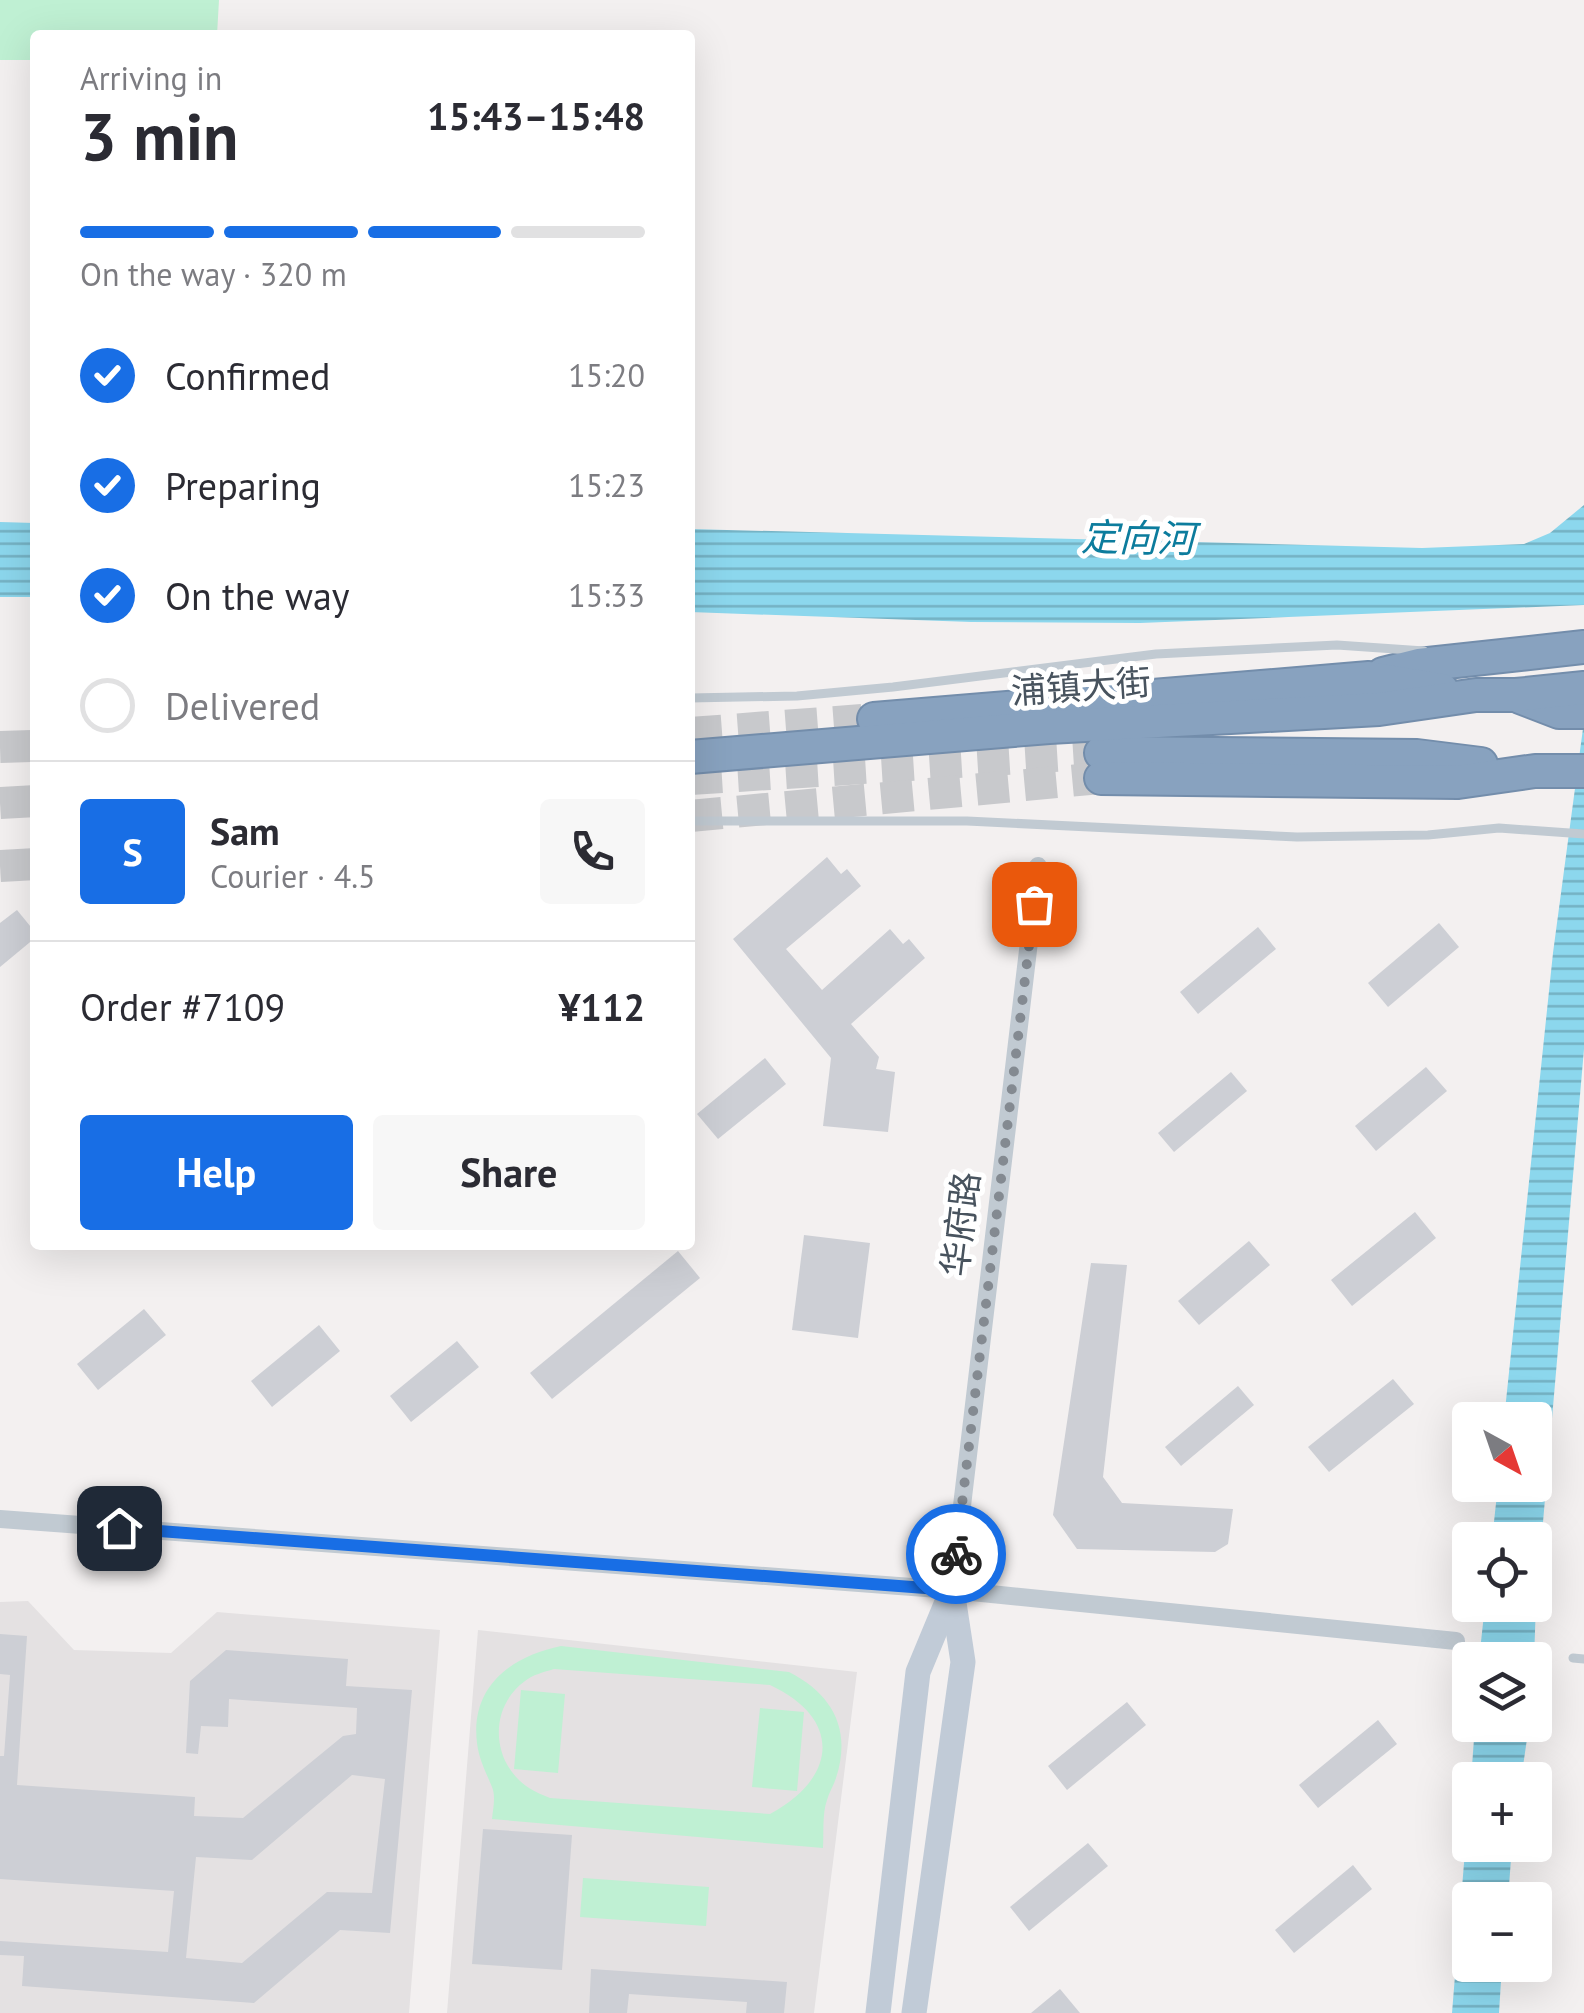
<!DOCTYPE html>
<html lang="en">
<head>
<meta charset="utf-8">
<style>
  :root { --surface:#fff; --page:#f7f7f7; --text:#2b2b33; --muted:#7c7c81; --line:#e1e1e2; --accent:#186ee5 }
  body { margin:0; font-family:"PT Sans","Noto Sans SC",sans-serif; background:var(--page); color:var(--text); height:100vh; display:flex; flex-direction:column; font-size:38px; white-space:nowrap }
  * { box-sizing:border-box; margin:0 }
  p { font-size:32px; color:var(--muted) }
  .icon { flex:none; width:55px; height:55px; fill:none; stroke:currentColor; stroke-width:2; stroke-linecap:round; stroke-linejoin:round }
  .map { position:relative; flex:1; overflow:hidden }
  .side { position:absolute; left:30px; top:30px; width:665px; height:1220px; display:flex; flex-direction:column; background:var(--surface); border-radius:10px; box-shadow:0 10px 40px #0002 }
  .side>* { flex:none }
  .needle { width:65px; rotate:140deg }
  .controls { position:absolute; left:1452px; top:1402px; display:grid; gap:20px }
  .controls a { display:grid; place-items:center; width:100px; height:100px; border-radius:10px; background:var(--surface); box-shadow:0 10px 40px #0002; font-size:50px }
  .pin { position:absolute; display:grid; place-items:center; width:85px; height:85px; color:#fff; margin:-42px; border-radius:20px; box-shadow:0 5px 15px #0006 }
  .courier { position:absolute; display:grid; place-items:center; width:100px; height:100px; margin:-50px; border:8px solid #186ee5; border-radius:50%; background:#fff; color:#222; box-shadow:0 2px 12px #0007 }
  .headline em { font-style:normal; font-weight:700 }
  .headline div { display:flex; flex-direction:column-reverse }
  .headline { display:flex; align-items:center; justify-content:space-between; height:170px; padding:0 50px }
  h1 { font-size:65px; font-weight:700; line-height:75px }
  .bar { display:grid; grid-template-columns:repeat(4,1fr); gap:15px 10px; align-content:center; height:120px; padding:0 50px }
  .bar i { height:12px; border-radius:8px; background:var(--line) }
  .bar .selected { background:var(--accent) }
  .bar p { grid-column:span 4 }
  .line { display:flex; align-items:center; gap:25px; padding:0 50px; border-top:2px solid var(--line) }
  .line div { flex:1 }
  .round { display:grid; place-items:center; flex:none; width:105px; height:105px; border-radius:10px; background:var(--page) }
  ol { padding:0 50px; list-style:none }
  li { display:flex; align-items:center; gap:30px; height:110px }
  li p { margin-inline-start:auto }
  li .icon { padding:10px; border-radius:50%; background:var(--accent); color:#fff; stroke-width:4 }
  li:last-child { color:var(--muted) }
  li i { width:55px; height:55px; border:5px solid var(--line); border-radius:50% }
  .primary-button { display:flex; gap:20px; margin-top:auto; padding:20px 50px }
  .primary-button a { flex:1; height:115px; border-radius:10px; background:var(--accent); color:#fff; font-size:40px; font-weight:700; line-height:115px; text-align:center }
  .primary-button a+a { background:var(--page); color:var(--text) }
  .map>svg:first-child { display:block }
  .education { fill:#e4e1e2 }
  .green { fill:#bff0d3; fill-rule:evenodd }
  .water { fill:url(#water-rules) }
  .building { fill:#cdcfd5; fill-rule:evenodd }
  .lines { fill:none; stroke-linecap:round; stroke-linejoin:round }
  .highway-tunnel { stroke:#c8c9cc; stroke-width:32; stroke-dasharray:32 16; stroke-linecap:butt }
  .highway-casing { stroke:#738dab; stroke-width:36 }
  .lane { stroke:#c1cad2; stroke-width:9 }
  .street { stroke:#c1cad2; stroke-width:18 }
  .secondary { stroke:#c1cbd7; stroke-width:25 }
  .highway { stroke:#88a2bf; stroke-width:32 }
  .done { stroke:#848a91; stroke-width:10; stroke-dasharray:0 18 }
  .route { stroke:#186ee5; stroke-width:12 }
  .labels { text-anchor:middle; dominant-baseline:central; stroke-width:10; stroke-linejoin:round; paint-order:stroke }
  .street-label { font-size:35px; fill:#48535e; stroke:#fff }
  .water-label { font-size:38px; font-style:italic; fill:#0c7c9d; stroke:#fff }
</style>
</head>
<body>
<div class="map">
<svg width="1584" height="2013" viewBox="0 0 1584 2013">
  <defs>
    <pattern id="water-rules" width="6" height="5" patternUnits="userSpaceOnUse" patternTransform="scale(2.5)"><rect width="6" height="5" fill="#8cd7ed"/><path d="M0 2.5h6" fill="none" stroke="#74b1c3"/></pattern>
  </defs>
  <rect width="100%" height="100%" fill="#f3f0f0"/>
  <g class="education">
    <polygon points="28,1601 74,1650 171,1653 217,1612 440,1630 409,2013 0,2013 0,1602"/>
    <polygon points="478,1630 857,1672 814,2013 447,2013"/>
  </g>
  <g class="green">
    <polygon points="0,0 219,0 217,35 35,35 35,60 0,60"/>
    <path d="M561,1646l228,26c43,22 63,57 47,106 -2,7 -7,14 -9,22 -5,14 -3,33 -4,48l-331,-29c1,-10 4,-23 0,-32 -6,-15 -13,-27 -15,-44 -7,-57 35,-87 84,-97zM554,1669l216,16c73,34 67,93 0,129l-220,-16c-7,-3 -15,-6 -21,-10 -38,-25 -41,-80 -4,-107 7,-6 19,-9 29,-12z"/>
    <polygon points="521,1690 565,1694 558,1773 514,1769"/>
    <polygon points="760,1708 804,1712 797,1791 752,1787"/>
    <polygon points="583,1878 709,1887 706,1926 580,1917"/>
  </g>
  <g class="water">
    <polygon points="1584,505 1584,605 1140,623 971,622 690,612 690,529 1422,548 1524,544 1550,533"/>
    <polygon points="0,522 35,523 35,597 0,597"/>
    <polygon points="1584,721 1584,1049 1536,1603 1534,1660 1479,1660 1485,1605 1535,1605 1535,1540 1492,1540 1498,1485 1535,1485 1535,1420 1504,1420 1553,953"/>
    <polygon points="1475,1725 1529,1725 1521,1780 1471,1780"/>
    <polygon points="1470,1788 1470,1845 1512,1845 1508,1900 1470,1900 1470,1965 1502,1965 1499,2013 1452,2013"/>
  </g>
  <g class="building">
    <polygon points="827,857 841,874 847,869 861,886 786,949 822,990 890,929 903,944 909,939 925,958 851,1024 879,1057 876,1069 895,1072 888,1132 823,1126 831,1058 733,939"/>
    <polygon points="17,910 35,932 35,938 0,967 0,923"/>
    <polygon points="1439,923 1459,947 1388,1007 1368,983"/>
    <polygon points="1258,927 1276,949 1198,1014 1180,992"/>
    <polygon points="765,1058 786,1084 718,1139 697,1114"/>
    <polygon points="1426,1067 1447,1091 1376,1151 1355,1126"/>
    <polygon points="1231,1072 1247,1091 1174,1152 1158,1133"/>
    <polygon points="1415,1212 1436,1238 1352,1306 1331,1280"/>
    <polygon points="804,1235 870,1243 858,1338 792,1330"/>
    <polygon points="1249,1241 1270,1265 1199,1325 1178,1301"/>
    <polygon points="678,1251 700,1278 552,1399 530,1373"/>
    <polygon points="1091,1263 1127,1265 1103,1477 1122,1503 1233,1509 1228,1544 1215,1552 1077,1549 1053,1515"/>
    <polygon points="144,1309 166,1335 98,1390 77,1364"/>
    <polygon points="319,1325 340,1351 272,1407 251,1381"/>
    <polygon points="457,1341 479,1367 411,1422 390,1396"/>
    <polygon points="1393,1379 1414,1404 1329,1472 1308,1447"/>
    <polygon points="1238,1386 1254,1405 1181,1466 1165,1447"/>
    <path d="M0,1634l27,2 -10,149 178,12 -1,19 49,2 100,-82 13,-2 1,-26 -128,-9 -1,28 -27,-1 -3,28 -12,-1 4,-72 36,-31 122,9 -2,27 66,4 -22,243 -50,-3 -86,73 -232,-17 2,-30 -24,-1v-14l168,11 6,-61 -174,-12v-123h4l6,-81 -10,-1zM352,1775l33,4 -13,114 -45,-1 -85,71 -56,-5 10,-101 56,3z"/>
    <polygon points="1127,1702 1146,1725 1067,1790 1048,1766"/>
    <polygon points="1378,1720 1397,1744 1318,1808 1299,1785"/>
    <polygon points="483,1829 572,1835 562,1970 472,1964"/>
    <polygon points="1088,1843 1108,1866 1029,1931 1010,1907"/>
    <polygon points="1353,1865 1372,1889 1294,1953 1275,1930"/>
    <polygon points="591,1969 787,1982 784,2013 746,2013 747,2002 629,1994 627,2013 589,2013"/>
    <polygon points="1060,1989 1080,2013 1031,2013"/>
  </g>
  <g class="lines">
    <g class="highway-tunnel">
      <polyline points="690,733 862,720"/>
      <polyline points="0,747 35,746"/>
      <polyline points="690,779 1101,753"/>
      <polyline points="0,803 35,801"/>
      <polyline points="690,816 1101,778"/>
      <polyline points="0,866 35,864"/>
    </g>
    <defs>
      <g id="highway">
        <polyline points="1383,674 1419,665 1584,647"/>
        <polyline points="1520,697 1559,712 1584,712"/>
        <polyline points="874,719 1369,678 1442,690"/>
        <polyline points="1101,753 1417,756 1481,764"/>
        <polyline points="690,757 1049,727 1379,709 1476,695 1516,695 1584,688"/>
        <polyline points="1101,778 1458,782 1535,771 1584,771"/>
      </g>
    </defs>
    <use href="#highway" class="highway-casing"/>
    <g class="lane">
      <polyline points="690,698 797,696 893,687 1156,654 1337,645 1424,651"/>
      <polyline points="690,821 967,821 1297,837 1428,835 1499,828 1584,834"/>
      <polyline points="1573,1658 1584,1659"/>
    </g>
    <g class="street">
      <polyline points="0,1519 952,1590 1456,1641"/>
      <polyline points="952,1590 1038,866"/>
    </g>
    <g class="secondary">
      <polyline points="878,2013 918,1672 952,1590"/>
      <polyline points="914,2013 963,1662 952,1590"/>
    </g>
    <use href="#highway" class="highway"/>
  </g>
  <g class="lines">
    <polyline class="done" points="956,1554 1034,904"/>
    <polyline class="route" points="119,1528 952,1590 956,1554"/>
  </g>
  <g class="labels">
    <g class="street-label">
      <text transform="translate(1081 686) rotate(-4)">浦镇大街</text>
      <text transform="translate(960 1224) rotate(-83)">华府路</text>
    </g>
    <g class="water-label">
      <text transform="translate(1138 537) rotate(1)">定向河</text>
    </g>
  </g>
</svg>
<div class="controls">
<a><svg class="needle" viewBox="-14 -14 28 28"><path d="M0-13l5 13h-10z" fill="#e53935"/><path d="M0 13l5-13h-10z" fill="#7c7c81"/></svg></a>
<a><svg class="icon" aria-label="locate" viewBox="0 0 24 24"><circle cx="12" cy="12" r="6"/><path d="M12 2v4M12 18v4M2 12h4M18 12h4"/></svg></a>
<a><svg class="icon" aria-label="layers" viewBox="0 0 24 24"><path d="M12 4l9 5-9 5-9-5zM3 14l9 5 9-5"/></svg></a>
<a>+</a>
<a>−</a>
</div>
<div class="pin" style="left:1034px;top:904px;background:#ea580c"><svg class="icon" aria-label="bag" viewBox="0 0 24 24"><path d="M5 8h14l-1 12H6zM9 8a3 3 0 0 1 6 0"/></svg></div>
<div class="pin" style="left:119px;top:1528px;background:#1f2937"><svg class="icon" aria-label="home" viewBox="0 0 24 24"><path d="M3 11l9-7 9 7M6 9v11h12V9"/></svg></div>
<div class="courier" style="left:956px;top:1554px"><svg class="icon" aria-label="bike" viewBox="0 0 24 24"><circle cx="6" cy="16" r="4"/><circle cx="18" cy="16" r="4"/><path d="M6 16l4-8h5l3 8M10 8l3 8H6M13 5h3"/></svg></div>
<section class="side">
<div class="headline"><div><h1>3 min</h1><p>Arriving in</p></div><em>15:43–15:48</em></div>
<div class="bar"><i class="selected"></i><i class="selected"></i><i class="selected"></i><i></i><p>On the way · 320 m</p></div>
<ol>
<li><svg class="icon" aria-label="check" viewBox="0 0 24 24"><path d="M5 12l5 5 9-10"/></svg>Confirmed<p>15:20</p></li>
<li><svg class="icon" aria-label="check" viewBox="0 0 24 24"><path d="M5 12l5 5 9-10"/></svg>Preparing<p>15:23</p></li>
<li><svg class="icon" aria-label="check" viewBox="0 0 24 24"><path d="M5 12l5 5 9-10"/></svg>On the way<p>15:33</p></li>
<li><i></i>Delivered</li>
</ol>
<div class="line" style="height:180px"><b class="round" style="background:var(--accent);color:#fff">S</b><div><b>Sam</b><p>Courier · 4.5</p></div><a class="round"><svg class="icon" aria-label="phone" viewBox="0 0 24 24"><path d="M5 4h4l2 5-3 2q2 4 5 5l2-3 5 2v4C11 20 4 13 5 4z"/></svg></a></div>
<div class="line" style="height:130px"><div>Order #7109</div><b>¥112</b></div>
<div class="primary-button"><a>Help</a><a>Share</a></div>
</section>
</div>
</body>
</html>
